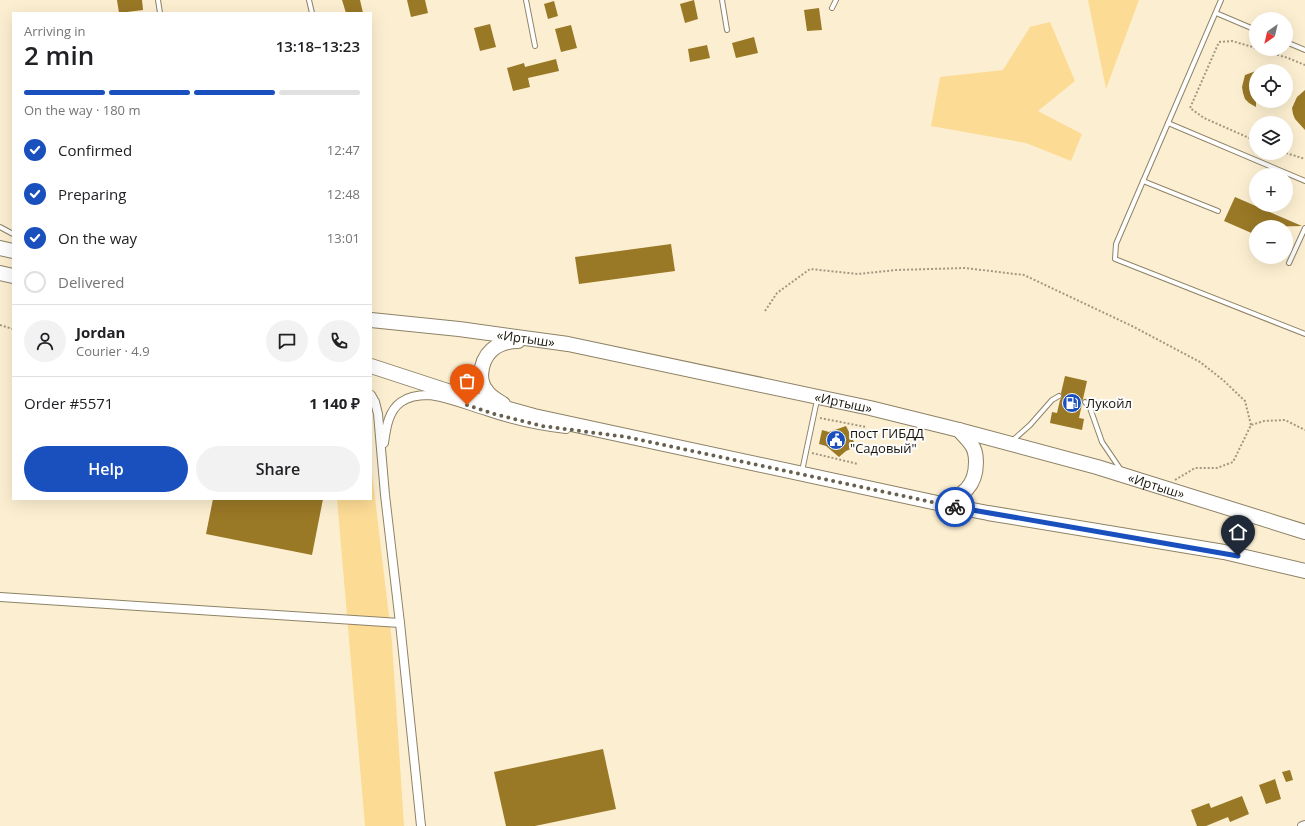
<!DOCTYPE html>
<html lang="en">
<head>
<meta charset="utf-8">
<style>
  :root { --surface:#fff; --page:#f2f2f2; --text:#202124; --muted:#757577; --line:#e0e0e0; --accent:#1950bd }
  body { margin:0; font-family:"Open Sans",sans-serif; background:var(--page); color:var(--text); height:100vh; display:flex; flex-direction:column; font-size:15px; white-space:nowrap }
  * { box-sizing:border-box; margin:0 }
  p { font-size:13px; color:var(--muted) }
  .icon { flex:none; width:22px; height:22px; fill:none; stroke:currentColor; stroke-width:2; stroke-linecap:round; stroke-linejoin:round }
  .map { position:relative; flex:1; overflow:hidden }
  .sheet { position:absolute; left:12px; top:12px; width:360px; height:488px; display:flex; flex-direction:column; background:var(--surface); border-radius:0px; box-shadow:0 4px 16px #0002 }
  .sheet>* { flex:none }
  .needle { width:26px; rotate:214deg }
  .buttons { position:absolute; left:1249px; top:12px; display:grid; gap:8px }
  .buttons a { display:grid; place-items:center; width:44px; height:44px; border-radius:50%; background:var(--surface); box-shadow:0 4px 16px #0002; font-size:20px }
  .pin { position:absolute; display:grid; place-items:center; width:34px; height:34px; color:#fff; margin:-41px -17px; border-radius:50% 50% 50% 0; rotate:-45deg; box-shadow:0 0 4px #0007 }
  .pin .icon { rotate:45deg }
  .courier { position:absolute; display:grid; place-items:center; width:40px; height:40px; margin:-20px; border:3px solid #1950bd; border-radius:50%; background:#fff; color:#222; box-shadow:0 1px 5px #0007 }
  .head em { font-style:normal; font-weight:600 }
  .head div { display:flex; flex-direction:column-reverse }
  .head { display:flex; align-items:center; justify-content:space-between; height:68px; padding:0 12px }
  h1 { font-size:26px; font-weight:600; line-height:30px }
  .bar { display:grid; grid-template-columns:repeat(4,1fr); gap:6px 4px; align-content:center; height:48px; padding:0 12px }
  .bar i { height:5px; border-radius:3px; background:var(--line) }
  .bar .on { background:var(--accent) }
  .bar p { grid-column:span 4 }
  .line { display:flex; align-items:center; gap:10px; padding:0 12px; border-top:1px solid var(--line) }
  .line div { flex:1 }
  .round { display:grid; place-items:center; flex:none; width:42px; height:42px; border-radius:21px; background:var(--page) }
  ol { padding:0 12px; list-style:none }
  li { display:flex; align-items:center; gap:12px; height:44px }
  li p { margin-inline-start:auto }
  li .icon { padding:4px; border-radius:50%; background:var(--accent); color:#fff; stroke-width:4 }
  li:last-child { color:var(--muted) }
  li i { width:22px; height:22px; border:2px solid var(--line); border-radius:50% }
  .button { display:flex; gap:8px; margin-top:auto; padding:8px 12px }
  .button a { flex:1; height:46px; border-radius:24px; background:var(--accent); color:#fff; font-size:16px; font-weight:600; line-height:46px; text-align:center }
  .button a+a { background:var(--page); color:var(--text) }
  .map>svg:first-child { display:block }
  .green { fill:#fcdb95 }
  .building { fill:#997826 }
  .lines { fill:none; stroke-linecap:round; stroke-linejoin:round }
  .service-casing { stroke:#8e8267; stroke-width:6 }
  .minor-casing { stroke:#8e8267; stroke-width:10 }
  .trunk-casing { stroke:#8e8267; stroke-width:16 }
  .path { stroke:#a29882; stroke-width:2; stroke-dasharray:2 2; stroke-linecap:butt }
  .service { stroke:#fff; stroke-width:4 }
  .minor { stroke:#fff; stroke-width:8 }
  .trunk { stroke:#fff; stroke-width:14 }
  .done { stroke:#68614f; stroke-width:4; stroke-dasharray:0 7.2 }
  .route { stroke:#1950bd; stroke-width:5 }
  .labels { text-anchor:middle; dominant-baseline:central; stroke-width:4; stroke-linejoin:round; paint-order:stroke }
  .street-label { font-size:13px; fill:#181409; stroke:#fdfdfd }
  .poi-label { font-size:13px; fill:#181409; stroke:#fdfdfd; text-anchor:start }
</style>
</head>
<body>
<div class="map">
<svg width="1305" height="826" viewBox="0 0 1305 826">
  <rect width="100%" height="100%" fill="#fcefd1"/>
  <g class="green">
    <polygon points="1088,0 1139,0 1106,89"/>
    <polygon points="1050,22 1075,81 1038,111 1082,134 1071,161 1026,143 931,126 940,77 1003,70 1030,27"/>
    <polygon points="371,464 392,642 404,826 365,826 337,499 371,499"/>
  </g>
  <g class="building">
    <polygon points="117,0 142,0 143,10 119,13"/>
    <polygon points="342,0 360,0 363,13 346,13"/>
    <polygon points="407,0 425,0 428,13 411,17"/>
    <polygon points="694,0 698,19 685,23 680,4"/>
    <polygon points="554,1 558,16 548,19 544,4"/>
    <polygon points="819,8 822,30 807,31 804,10"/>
    <polygon points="490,24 496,47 480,51 474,28"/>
    <polygon points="571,25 577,48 561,52 555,29"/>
    <polygon points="754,37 758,53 736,58 732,43"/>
    <polygon points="707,45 710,58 690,62 688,49"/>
    <polygon points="556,59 559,71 528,78 530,87 513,91 507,68 524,63 525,67"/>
    <polygon points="1256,71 1256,107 1249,103 1245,99 1243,93 1242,87 1245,75"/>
    <polygon points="1305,90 1305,130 1295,119 1293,114 1292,108 1297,97"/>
    <polygon points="1235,197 1302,226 1256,227 1256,235 1224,221"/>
    <polygon points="671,244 675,271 579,284 575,257"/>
    <polygon points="1065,376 1087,381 1083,399 1082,401 1082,404 1079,418 1084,419 1082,430 1050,423 1052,412 1057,413 1060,400 1062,397 1061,393"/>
    <polygon points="846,426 854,442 855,445 853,448 846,451 839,457 826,446 819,444 822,430 829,432"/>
    <polygon points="213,499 323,499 312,555 206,534"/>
    <polygon points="603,749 616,809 535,826 506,826 494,772"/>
    <polygon points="1290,770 1293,780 1286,782 1282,772"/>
    <polygon points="1275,779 1281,799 1266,804 1259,785"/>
    <polygon points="1242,796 1249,814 1230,822 1228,817 1206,826 1197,826 1191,810 1209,803 1211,808"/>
  </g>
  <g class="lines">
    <defs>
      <g id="service">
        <polyline points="158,0 160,13"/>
        <polyline points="309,0 312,13"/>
        <polyline points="526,0 535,46"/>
        <polyline points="722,0 727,30"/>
        <polyline points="1221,0 1116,244 1115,259 1305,334"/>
        <polyline points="832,8 836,0"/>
        <polyline points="1216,13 1256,30"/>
        <polyline points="1286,42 1305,50"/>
        <polyline points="1168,123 1305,181"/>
        <polyline points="1143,181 1218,211"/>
        <polyline points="0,227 13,234"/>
        <polyline points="1289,263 1305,228"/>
        <polyline points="1085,402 1090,408 1102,442 1121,470"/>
        <polyline points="1012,441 1030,425 1052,400 1059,396"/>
        <polyline points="802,471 817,400"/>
      </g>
      <g id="minor">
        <polyline points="371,395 375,402 378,414 385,495 400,623 421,826"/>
        <path d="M384,443c2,-14 4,-32 17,-41 7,-5 18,-7 27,-7 17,1 41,11 58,16 26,9 53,15 80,18"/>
        <polyline points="0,597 400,623"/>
        <polyline points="1302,826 1305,825"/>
      </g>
      <g id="trunk">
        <polyline points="0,248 13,251"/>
        <polyline points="0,273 13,276"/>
        <path id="s1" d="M371,320l88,9 109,15 302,64 89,22 138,37 208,65"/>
        <polyline points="371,366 469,398 534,416 942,504 988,513 1224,552 1305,571"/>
        <path d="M503,404c-6,-4 -13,-7 -17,-14 -3,-3 -5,-10 -5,-15 1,-21 15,-34 37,-34"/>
        <path d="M942,504c21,-9 34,-17 34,-42 0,-6 -1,-13 -5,-18 -3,-5 -8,-9 -12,-14"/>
      </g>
    </defs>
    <use href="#service" class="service-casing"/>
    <use href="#minor" class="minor-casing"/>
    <use href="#trunk" class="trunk-casing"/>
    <g class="path">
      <polyline points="1256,48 1232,41 1219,42 1190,108 1204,118 1256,141"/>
      <polyline points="1258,49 1288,58 1305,65"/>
      <polyline points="1286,153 1305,159"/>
      <polyline points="765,311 777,293 810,269 858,274 896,270 965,268 1024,275 1132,326 1200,362 1223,380 1245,401 1251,425"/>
      <polyline points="0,325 13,329"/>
      <polyline points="820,418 866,427"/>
      <polyline points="812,453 858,464"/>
      <polyline points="1175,480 1195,468 1217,468 1233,462 1251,425 1264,421 1285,420 1305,430"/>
    </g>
    <use href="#service" class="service"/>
    <use href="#minor" class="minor"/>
    <use href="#trunk" class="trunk"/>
  </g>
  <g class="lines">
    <polyline class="done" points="467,405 494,414 542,426 627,437 955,507"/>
    <polyline class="route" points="955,507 1238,556"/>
  </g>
  <defs>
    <symbol id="fuel-disc" viewBox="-11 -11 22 22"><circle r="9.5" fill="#1950bd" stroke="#fdfdfd"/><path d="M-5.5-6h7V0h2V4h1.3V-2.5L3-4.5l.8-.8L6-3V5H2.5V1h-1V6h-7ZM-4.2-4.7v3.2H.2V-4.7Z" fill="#fff"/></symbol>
    <symbol id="civic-disc" viewBox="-11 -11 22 22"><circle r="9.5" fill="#1950bd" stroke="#fdfdfd"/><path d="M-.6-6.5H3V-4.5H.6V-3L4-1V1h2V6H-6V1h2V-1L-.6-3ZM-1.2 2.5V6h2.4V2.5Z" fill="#fff"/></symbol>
  </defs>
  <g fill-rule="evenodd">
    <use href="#fuel-disc" x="1061" y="392" width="22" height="22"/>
    <use href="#civic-disc" x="825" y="429" width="22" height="22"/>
  </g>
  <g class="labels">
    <g class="street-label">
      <text stroke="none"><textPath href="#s1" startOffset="156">«Иртыш»</textPath></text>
      <text stroke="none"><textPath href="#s1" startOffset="480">«Иртыш»</textPath></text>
      <text stroke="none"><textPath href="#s1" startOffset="804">«Иртыш»</textPath></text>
    </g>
    <g class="poi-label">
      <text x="1086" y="403">Лукойл</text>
      <text x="850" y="433">пост ГИБДД<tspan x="850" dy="15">"Садовый"</tspan></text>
    </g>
  </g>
</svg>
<div class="buttons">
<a><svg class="needle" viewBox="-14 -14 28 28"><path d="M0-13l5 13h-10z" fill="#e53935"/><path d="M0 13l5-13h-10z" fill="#757577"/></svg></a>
<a><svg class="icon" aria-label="locate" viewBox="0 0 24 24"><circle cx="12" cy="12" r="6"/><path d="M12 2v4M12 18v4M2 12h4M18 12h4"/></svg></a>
<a><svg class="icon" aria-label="layers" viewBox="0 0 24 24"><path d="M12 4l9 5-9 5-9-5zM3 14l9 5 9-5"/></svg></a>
<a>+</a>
<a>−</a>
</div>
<div class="pin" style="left:467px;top:405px;background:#ea580c"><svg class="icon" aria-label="bag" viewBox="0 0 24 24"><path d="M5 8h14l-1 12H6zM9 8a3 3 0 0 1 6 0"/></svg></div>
<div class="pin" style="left:1238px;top:556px;background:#1f2937"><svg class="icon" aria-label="home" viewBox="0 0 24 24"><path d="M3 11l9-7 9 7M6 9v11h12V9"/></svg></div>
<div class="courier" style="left:955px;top:507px"><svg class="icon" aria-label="bike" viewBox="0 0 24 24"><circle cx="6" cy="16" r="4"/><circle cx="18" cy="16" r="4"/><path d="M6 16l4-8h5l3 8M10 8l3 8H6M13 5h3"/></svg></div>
<section class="sheet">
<div class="head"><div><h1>2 min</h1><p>Arriving in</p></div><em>13:18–13:23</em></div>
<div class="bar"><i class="on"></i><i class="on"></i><i class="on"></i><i></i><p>On the way · 180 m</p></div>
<ol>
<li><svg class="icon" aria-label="check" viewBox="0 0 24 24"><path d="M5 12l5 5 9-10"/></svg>Confirmed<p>12:47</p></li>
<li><svg class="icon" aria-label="check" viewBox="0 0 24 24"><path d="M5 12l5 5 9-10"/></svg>Preparing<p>12:48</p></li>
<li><svg class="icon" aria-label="check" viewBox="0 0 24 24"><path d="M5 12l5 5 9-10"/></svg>On the way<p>13:01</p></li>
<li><i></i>Delivered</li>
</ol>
<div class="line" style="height:72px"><a class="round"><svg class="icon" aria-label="person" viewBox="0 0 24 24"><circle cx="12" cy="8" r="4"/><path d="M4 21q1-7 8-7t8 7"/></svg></a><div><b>Jordan</b><p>Courier · 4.9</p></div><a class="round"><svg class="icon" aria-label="chat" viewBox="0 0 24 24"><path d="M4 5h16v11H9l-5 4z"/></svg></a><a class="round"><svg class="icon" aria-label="phone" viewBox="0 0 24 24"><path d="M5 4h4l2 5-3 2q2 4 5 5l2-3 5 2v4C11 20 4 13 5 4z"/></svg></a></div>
<div class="line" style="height:52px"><div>Order #5571</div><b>1 140 ₽</b></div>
<div class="button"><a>Help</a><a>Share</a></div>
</section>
</div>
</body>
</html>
